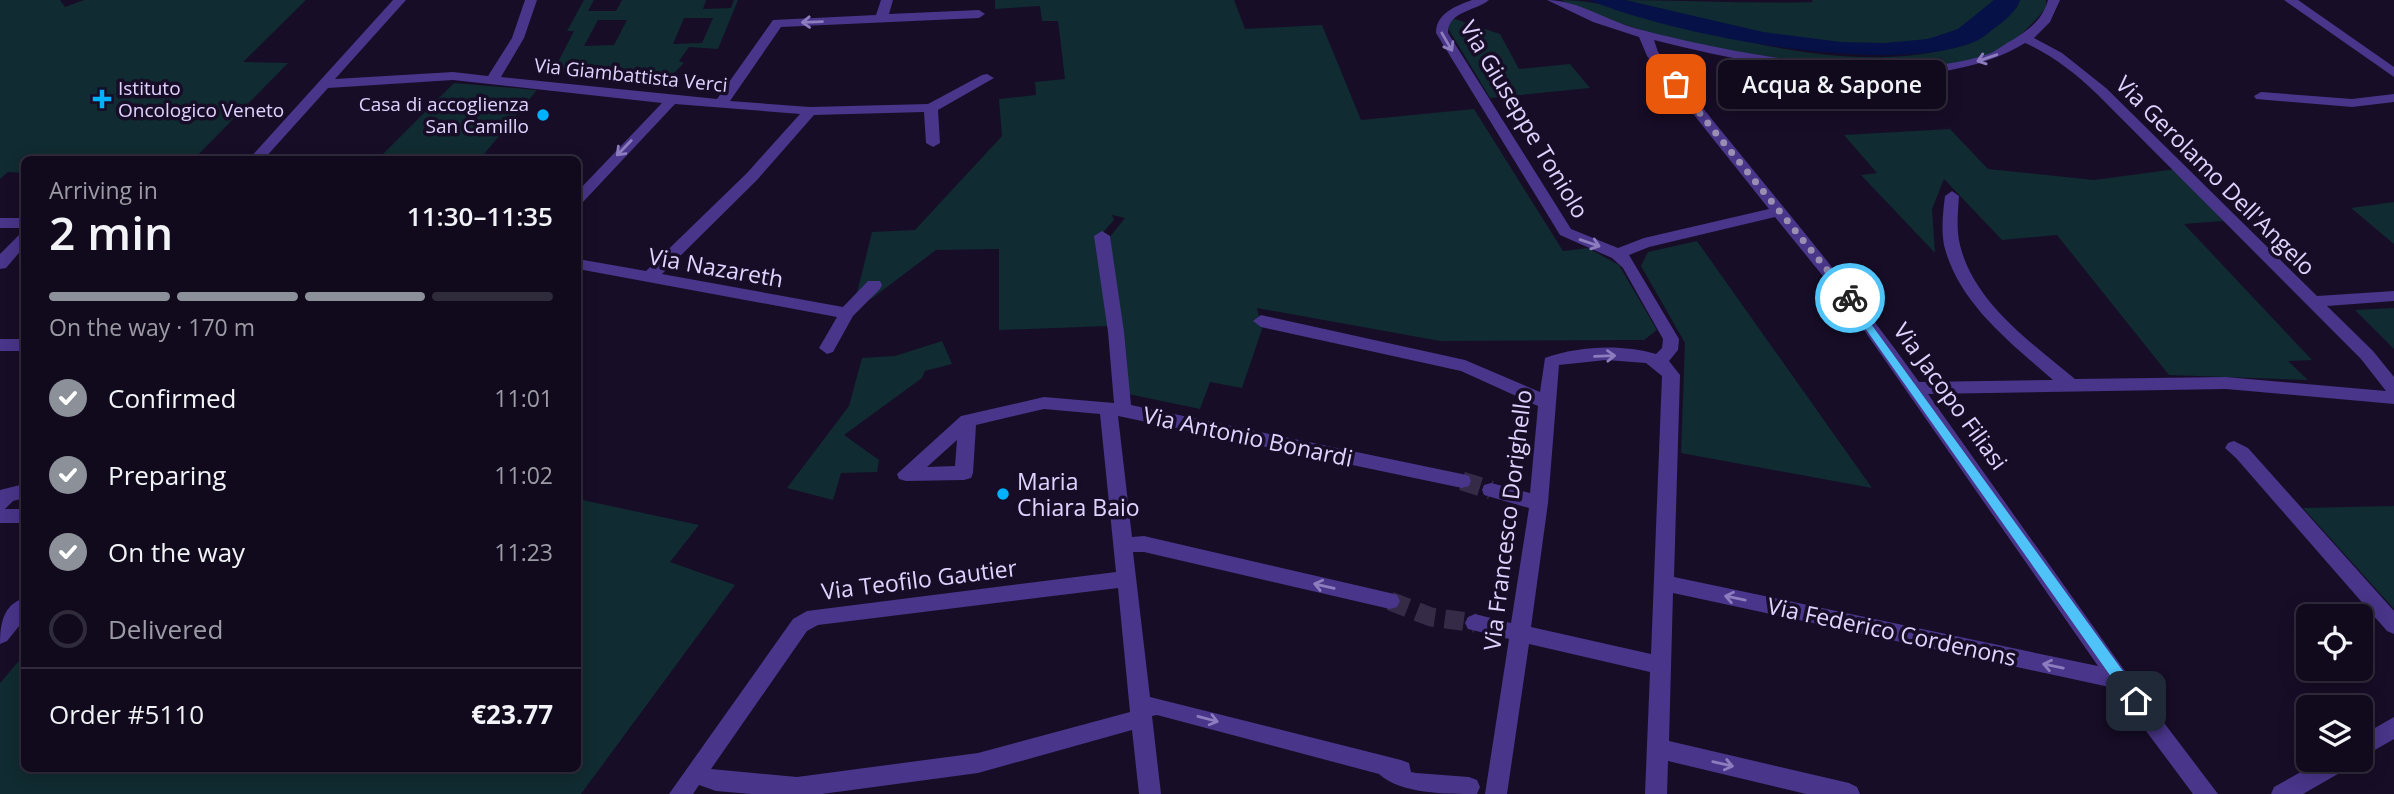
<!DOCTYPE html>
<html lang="en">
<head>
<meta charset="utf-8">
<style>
  :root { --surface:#110a1d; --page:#1a1326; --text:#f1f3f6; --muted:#9c9aa4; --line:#302b3b; --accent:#8c9099 }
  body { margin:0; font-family:"Open Sans",sans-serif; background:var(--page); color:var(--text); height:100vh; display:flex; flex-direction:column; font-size:26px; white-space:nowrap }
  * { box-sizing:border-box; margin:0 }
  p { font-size:23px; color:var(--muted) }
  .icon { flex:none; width:38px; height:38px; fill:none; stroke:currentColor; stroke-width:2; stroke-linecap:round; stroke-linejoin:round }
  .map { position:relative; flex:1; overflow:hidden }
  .details { position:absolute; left:21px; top:156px; width:560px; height:616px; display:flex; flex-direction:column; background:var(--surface); border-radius:10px; box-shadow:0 4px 18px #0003,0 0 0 2px var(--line) }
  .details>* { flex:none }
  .controls { position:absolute; left:2296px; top:604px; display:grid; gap:14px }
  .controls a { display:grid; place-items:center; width:77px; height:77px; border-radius:10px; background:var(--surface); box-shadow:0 4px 18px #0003,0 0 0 2px var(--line); font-size:35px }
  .pin { position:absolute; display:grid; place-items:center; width:60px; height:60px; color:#fff; margin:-30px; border-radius:14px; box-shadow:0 4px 10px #0006 }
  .courier { position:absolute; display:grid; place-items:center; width:70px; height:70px; margin:-35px; border:5px solid #4fc3f7; border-radius:50%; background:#fff; color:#222; box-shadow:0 2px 9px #0007 }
  .bubble { position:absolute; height:49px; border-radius:10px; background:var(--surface); box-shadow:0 4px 18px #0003,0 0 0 2px var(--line); font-size:23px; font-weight:600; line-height:49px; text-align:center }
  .overview em { font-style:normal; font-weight:600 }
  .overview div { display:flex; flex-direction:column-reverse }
  .overview { display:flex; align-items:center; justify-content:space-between; height:119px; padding:0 28px }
  h1 { font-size:46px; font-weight:600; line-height:52px }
  .bar { display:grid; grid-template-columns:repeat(4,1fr); gap:10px 7px; align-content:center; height:84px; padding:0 28px }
  .bar i { height:9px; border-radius:5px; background:var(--line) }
  .bar .selected { background:var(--accent) }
  .bar p { grid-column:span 4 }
  .line { display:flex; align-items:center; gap:18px; padding:0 28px; border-top:2px solid var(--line) }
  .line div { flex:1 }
  ol { padding:0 28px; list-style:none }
  li { display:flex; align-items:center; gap:21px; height:77px }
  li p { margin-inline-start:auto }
  li .icon { padding:7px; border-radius:50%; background:var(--accent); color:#fff; stroke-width:4 }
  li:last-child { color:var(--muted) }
  li i { width:38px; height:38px; border:4px solid var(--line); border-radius:50% }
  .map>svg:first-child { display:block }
  .green { fill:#102b31; fill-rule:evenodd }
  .water { fill:#061147 }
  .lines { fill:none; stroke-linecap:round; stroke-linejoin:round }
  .minor-tunnel { stroke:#352b47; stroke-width:19; stroke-dasharray:19 10; stroke-linecap:butt }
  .minor { fill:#493589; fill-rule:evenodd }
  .oneway { stroke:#8d7cbe }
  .route { fill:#4fc3f7 }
  .done { stroke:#9a8eb3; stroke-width:7; stroke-dasharray:0 12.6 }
  .poi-dot { fill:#00b1fe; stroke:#170d27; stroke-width:2.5 }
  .labels { text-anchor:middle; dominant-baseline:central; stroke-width:7; stroke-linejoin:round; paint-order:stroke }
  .far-street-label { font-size:19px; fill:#e1d3ff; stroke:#170d27 }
  .far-poi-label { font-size:19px; fill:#e1d3ff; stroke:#170d27; text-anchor:start }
  .street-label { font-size:23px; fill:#e1d3ff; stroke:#170d27 }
  .poi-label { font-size:23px; fill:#e1d3ff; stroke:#170d27; text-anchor:start }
</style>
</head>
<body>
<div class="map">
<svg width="2394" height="794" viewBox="0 0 2394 794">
  <rect width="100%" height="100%" fill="#170d27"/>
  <g class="green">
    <polygon points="0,0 60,0 65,7 84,0 306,0 243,62 288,63 194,159 24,159 24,173 8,172 0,179"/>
    <path d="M584,0h10l-6,11h28l6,-11h84l-3,9 28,-1 3,-8h4l-20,49 -29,-2 -10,14 5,2 -16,16 -30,-3 2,-7 -19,1 -2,4 -64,-6 19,-37h-7zM684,18h29l-11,25 -29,1zM598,20h29l-13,25 -30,1z"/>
    <polygon points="995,0 1234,0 1245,29 1322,25 1361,120 1474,109 1563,251 1588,248 1619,265 1657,330 1644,340 1440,341 1257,308 1262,329 1242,388 1210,382 1200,409 1128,394 1109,238 1125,218 1112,215 1114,220 1098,238 1109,326 999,330 999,249 936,250 871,299 856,297 872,232 915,230 1002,136 999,99 1036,95 1035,82 1065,79 1058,21 1042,21 1040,6 995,9"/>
    <path d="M1561,0c40,0 80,15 119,25 82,22 179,44 264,25 21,-5 54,-31 73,-43l3,-7h26v8c-19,22 -38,42 -67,51 -100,32 -325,-14 -418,-59z"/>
    <path d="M1625,0c63,0 125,4 188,2l-1,-2h182c-10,10 -25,24 -38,30 -85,37 -243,-8 -331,-30z"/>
    <polygon points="1452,18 1500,34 1519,69 1570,64 1590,88 1490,98 1446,25"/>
    <polygon points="454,83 537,90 480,159 378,159"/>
    <polygon points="1950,129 1988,169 2094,180 2176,169 2223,221 2184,224 2312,360 2288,361 2308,380 2169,375 2057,235 2002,240 1944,179 1932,209 1935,253 1861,175 1877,173 1844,135"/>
    <polygon points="2394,202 2394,244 2351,208"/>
    <polygon points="1697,241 1872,488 1681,453 1685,343 1641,266 1648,252"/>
    <polygon points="2394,308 2394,349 2355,310"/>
    <polygon points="942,341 952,364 925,371 922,378 844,435 879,460 877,472 841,473 833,500 787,488 849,406 862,358 895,356"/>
    <polygon points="578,499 699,525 670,562 735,585 581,794 0,794 0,683 24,655 24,768 578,768"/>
    <polygon points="2394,506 2394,609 2303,508"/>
  </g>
  <path class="water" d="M1589,0h36l138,32 78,10 43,1 44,-4 30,-10 36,-29h26c-4,11 -14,20 -24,27 -7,5 -14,12 -22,15 -87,35 -300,-7 -385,-42z"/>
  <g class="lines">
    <g class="minor-tunnel">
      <polyline points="1462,481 1491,490"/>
      <polyline points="1390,601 1431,617 1475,623"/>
    </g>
    <g class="minor">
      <polygon points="393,0 406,0 335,79 453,72 488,76 512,38 525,0 537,0 524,38 501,77 717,99 773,20 876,15 881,0 893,0 889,14 979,10 985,14 979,18 781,27 730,101 810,107 928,104 982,75 987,74 994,78 938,110 940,143 933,147 926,143 924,112 814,115 757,180 662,274 843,307 868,281 880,281 882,285 880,289 853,316 833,352 827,354 819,348 837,317 578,269 578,259 646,271 747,173 800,114 675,104 583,202 578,204 578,191 662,103 453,80 328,88 264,159 249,159"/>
      <path d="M1472,0h17c-13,11 -41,11 -41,33l123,196 47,19 26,-10 125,-29 -122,-153 -8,-19 -46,-15 -46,-22c31,0 60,21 91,29 91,24 264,58 353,24 8,-4 15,-10 23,-14 16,-10 29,-20 34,-39h12l-10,22 -16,16 28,15 44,35 211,208 77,-5v10l-67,5 46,45 21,26v27l-168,-15 -298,5 199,280 91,120h-25l-79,-106 -441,-95 -4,148 180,42 8,4 3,7h-54l-138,-33 -1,33h-22l5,-122 -121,-28 -22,150h-22l24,-155 -41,-10 -3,-6 3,-6 7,-3 36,9 18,-115 -45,-13 -2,-5 2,-5 7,-2 39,10 8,-87 -77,-35 -200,-44 -8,-6 8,-6 204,45 75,32 5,-34c34,-12 76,-14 111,-4l6,-6 1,-9 -40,-71 -11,-10 -52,-23 -124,-202c0,-20 20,-27 36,-33zM1654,40c105,26 274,63 371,3 27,12 50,30 72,51l264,265 25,32 -160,-14 -151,2c-43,-36 -101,-76 -115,-134 -4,-16 -2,-33 -1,-49l-7,-5 -7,5c-2,16 -4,33 -1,49 14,58 67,98 109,135l-134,2c-82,-115 -174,-219 -261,-330zM1775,217l73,90 250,359 -424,-89 6,-202 -11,-14 9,-11 1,-11 -50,-84 20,-8zM1606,360l40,3 16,13 -11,278 -120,-27 17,-124 11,-138z"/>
      <polygon points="2284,0 2298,0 2394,67 2394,77"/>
      <polygon points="2261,92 2352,99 2394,94 2394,102 2352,107 2256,99 2254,96"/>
      <rect x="0" y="218" width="24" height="10"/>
      <path d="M1102,231l8,5 14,96 7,73 331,69 7,2 2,5 -2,5 -7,2 -344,-72 14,121 12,-1 246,57 7,2 3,6 -3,6 -7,2 -246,-57h-11l17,145 251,63 8,3 2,9 5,1 53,4 8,3 3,7 -3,7c-31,0 -77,0 -98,-20l-222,-59 -5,1 9,78h-22l-7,-64 -154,43 -156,21h-71l-35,-3 -17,-6 -6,9h-24l124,-175 14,-8 309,-39 -16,-158 -56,-5 -68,16 -3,48 -2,5 -7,2 -58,1 -7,-2 -2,-5 64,-58 83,-19 70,6 -6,-71 -14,-96zM957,440l-2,26 -28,1zM1118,588l12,124 -152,41 -181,24 -86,-8 96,-138 11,-6z"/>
      <polygon points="24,233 24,247 6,268 0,269 0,254 19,235"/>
      <rect x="0" y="339" width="24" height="12"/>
      <polygon points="2234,441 2248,448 2394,611 2394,634 2387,631 2236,458 2225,448 2228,443"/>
      <polygon points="24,484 24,498 13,501 5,509 24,509 24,523 0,523 0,490"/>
      <path d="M24,598v22l-17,21 -7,3c0,-20 3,-39 24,-46z"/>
      <polygon points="2394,717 2394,739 2361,758 2361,736"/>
      <polygon points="2322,760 2353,760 2350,767 2303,794 2271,794 2274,787"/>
    </g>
  </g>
  <defs><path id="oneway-shaft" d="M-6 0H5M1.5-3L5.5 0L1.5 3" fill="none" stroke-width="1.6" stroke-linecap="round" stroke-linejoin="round" transform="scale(1.75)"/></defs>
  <g class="oneway">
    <use href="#oneway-shaft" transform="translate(812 22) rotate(178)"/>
    <use href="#oneway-shaft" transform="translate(1447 42) rotate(60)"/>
    <use href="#oneway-shaft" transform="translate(1987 58) rotate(161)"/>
    <use href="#oneway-shaft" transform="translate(624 148) rotate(134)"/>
    <use href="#oneway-shaft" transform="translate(1590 243) rotate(19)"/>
    <use href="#oneway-shaft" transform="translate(1605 356) rotate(-2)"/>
    <use href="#oneway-shaft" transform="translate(1324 586) rotate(-167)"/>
    <use href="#oneway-shaft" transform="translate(1735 598) rotate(-168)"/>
    <use href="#oneway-shaft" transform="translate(2053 666) rotate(-168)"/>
    <use href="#oneway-shaft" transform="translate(1208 719) rotate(15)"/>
    <use href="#oneway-shaft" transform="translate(1723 764) rotate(13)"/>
  </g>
  <polygon class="route" points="1850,295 2141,696 2141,705 2131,705 1846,301 1846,296"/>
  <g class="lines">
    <polyline class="done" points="1676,84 1850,298"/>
  </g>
  <g class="poi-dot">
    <path d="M98.5 88.5h7v7h7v7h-7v7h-7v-7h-7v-7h7z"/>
    <circle cx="543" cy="115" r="7"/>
    <circle cx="1003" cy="494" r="7"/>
  </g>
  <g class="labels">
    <g class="far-street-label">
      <text transform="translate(631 75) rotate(6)">Via Giambattista Verci</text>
    </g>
    <g class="far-poi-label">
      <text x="118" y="88">Istituto<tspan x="118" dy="22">Oncologico Veneto</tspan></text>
      <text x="529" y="104" text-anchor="end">Casa di accoglienza<tspan x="529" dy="22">San Camillo</tspan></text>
    </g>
    <g class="street-label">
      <text transform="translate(1525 119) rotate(59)">Via Giuseppe Toniolo</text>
      <text transform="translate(2216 175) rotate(45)">Via Gerolamo Dell'Angelo</text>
      <text transform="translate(716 267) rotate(10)">Via Nazareth</text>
      <text transform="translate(1951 396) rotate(54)">Via Jacopo Filiasi</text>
      <text transform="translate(1248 436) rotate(12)">Via Antonio Bonardi</text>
      <text transform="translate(1507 520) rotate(-83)">Via Francesco Dorighello</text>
      <text transform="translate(919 579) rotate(-7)">Via Teofilo Gautier</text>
      <text transform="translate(1892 631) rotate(12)">Via Federico Cordenons</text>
    </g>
    <g class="poi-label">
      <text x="1017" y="481">Maria<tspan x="1017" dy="26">Chiara Baio</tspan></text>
    </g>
  </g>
</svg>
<div class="controls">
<a><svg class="icon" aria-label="locate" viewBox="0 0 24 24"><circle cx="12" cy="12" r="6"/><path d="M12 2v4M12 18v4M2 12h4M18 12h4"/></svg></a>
<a><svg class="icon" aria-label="layers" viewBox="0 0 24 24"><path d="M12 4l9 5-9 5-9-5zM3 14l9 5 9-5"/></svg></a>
</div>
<div class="pin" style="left:1676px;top:84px;background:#ea580c"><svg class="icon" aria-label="bag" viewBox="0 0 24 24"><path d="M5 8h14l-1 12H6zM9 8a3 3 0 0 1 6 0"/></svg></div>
<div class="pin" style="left:2136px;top:701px;background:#1f2937"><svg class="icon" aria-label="home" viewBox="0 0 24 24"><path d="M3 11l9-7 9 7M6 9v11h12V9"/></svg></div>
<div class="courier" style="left:1850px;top:298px"><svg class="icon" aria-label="bike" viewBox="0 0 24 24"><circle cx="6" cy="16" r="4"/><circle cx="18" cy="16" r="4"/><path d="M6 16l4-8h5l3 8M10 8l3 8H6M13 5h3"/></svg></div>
<div class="bubble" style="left:1718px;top:60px;width:228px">Acqua &amp; Sapone</div>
<section class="details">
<div class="overview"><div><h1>2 min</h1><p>Arriving in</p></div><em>11:30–11:35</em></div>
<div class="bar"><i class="selected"></i><i class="selected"></i><i class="selected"></i><i></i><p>On the way · 170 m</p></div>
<ol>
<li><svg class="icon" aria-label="check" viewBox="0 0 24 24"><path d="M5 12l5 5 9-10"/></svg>Confirmed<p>11:01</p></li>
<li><svg class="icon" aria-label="check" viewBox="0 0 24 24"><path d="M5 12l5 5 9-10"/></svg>Preparing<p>11:02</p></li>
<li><svg class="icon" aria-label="check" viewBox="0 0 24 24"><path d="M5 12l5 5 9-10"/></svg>On the way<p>11:23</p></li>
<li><i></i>Delivered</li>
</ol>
<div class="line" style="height:91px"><div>Order #5110</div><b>€23.77</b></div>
</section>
</div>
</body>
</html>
